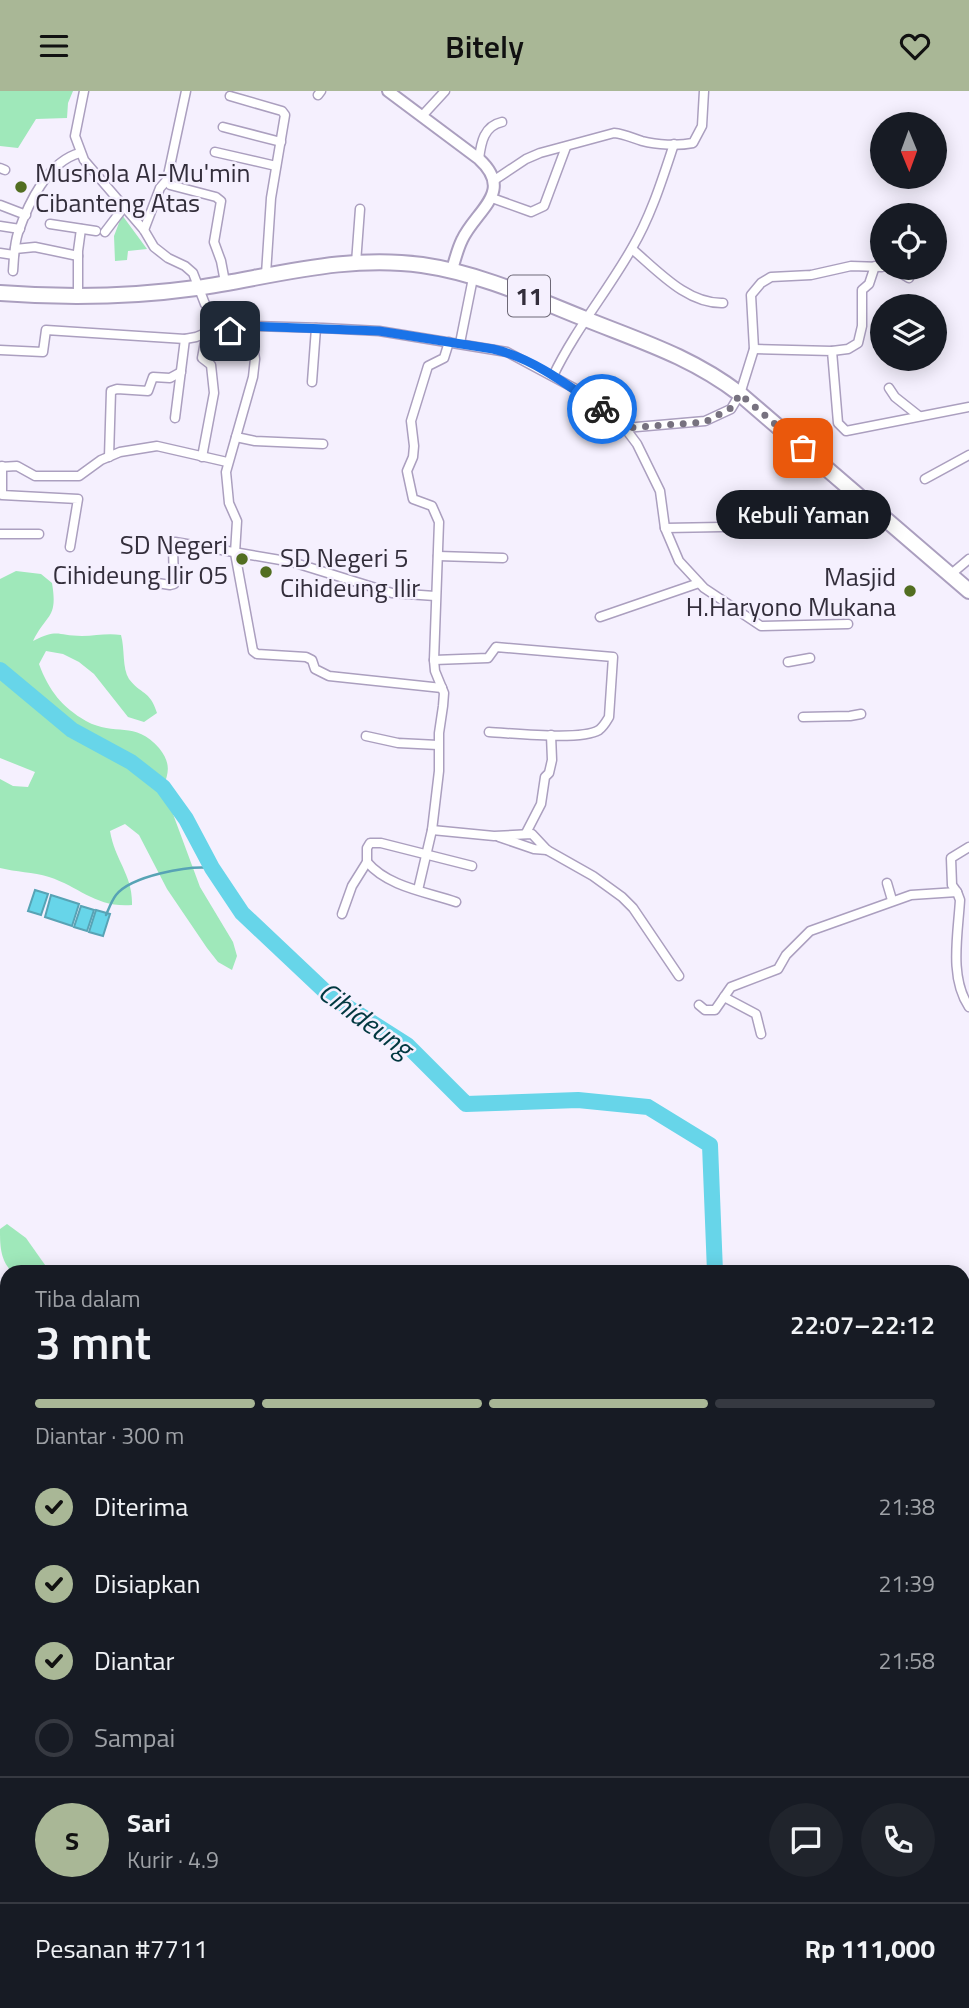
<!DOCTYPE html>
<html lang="id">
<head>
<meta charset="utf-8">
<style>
  :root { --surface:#171b24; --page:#20242c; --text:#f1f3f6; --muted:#9ea1a6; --line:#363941; --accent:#a9b796 }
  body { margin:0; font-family:"Titillium Web",sans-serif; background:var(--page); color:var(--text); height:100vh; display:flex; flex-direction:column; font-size:26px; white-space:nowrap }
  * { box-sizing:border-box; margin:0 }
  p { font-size:23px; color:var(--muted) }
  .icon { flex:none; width:38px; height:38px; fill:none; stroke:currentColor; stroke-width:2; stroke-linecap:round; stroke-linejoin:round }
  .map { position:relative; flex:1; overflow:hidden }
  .details { position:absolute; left:0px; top:1174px; width:970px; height:744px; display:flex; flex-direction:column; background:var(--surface); border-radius:21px 21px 0 0; box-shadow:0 4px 18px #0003 }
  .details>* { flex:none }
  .needle { width:46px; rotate:179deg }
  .controls { position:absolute; left:870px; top:21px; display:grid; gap:14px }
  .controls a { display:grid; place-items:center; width:77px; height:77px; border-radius:50%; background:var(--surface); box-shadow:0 4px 18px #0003; font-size:35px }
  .pin { position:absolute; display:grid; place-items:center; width:60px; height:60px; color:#fff; margin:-30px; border-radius:14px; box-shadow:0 4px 10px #0006 }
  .courier { position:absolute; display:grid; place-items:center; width:70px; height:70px; margin:-35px; border:5px solid #1a73e8; border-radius:50%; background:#fff; color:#222; box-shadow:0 2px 9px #0007 }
  .bubble { position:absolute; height:49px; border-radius:24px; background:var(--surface); box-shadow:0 4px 18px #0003; font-size:23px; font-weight:600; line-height:49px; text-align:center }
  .headline em { font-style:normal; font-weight:600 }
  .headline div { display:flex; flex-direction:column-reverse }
  .headline { display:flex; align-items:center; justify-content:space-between; height:119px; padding:0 35px }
  h1 { font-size:46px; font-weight:600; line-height:52px }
  .bar { display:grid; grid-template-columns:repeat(4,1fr); gap:10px 7px; align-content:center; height:84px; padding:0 35px }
  .bar i { height:9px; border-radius:5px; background:var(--line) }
  .bar .on { background:var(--accent) }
  .bar p { grid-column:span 4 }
  .line { display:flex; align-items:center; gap:18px; padding:0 35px; border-top:2px solid var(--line) }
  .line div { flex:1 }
  .round { display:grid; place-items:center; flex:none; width:74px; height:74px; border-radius:37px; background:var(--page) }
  ol { padding:0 35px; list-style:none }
  li { display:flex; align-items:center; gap:21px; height:77px }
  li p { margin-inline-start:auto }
  li .icon { padding:7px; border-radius:50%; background:var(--accent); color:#111; stroke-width:4 }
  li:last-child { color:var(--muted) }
  li i { width:38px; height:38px; border:4px solid var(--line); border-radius:50% }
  header { display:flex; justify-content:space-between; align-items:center; height:91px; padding:0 35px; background:var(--accent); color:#111; font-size:32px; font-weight:600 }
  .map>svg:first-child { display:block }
  .green { fill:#9fe8ba }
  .water { fill:#67d5e9; stroke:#57a3b5; stroke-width:2 }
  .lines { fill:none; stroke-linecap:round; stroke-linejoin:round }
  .stream { stroke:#57a3b5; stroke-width:2.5 }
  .river { stroke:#67d5e9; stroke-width:16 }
  .street-casing { stroke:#ab9fbf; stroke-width:11 }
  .secondary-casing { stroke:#ab9fbf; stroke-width:14 }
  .highway-casing { stroke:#ab9fbf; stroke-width:18 }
  .street { stroke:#fff; stroke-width:8 }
  .secondary { stroke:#fff; stroke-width:10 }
  .highway { stroke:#fff; stroke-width:14 }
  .done { stroke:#77727f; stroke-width:7; stroke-dasharray:0 12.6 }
  .route { stroke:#1a73e8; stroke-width:9 }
  .poi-dot { fill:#526e21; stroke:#f5f0fe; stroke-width:2.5 }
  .labels { text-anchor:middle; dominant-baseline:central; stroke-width:5; stroke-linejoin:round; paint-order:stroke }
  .shield { fill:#f5f0fe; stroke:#6d6876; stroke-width:2 }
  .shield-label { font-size:24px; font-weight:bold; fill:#332e3b }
  .poi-label { font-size:26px; fill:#332e3b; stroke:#f5f0fe; text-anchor:start }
  .water-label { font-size:28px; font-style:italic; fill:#013840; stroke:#f5f0fe }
</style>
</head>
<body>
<header><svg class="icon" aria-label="menu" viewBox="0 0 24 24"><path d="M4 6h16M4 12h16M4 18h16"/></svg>Bitely<svg class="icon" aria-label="heart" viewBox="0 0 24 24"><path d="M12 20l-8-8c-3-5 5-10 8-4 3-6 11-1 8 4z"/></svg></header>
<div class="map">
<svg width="969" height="1917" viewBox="0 0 969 1917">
  <rect width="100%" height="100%" fill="#f5f0fe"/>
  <g class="green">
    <polygon points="0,0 73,0 68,12 67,27 36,28 18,57 0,55"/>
    <polygon points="122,124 147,158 128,160 127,169 115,170 114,145"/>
    <path d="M16,480l25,3 11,9c6,36 -5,30 -19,58 26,-13 24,-5 49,-5 14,0 24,-3 39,-1 4,14 1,33 8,44 11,15 21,11 28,34l-13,9 -16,-5 -34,-43 -15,-12 -16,-8 -17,-3 -7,13c10,27 23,43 47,57 29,16 49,-1 73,27 11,14 11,23 4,39l37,100 33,55 4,14 -5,14 -14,-8 -11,-14 -40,-59 -28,-54 -14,-11 -15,7c5,30 23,44 22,74 -36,3 -52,-18 -83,-28 -16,-5 -33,-5 -49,-9v-89l13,7 15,1 7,-15 -35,-14v-179z"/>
    <path d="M7,1133l19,14 24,34h-38c-12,-12 -12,-27 -12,-43z"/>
  </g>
  <g class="water">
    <polygon points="35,799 48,803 41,824 28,820"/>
    <polygon points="51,804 79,813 72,835 45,826"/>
    <polygon points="81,815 94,819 87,840 74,836"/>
    <polygon points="96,819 110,823 103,845 89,841"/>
  </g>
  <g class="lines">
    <path class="stream" d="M106,824c3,-7 6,-15 10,-20 15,-19 73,-30 96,-27"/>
    <g class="river">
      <polyline points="0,579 72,639 131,671 163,696 186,728 212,777 242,822 330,905 407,954 466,1013 578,1009 648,1016 710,1054 715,1181"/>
      <polyline points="962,1545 969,1552"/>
    </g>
    <defs>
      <g id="street">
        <polyline points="84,0 75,45 84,69 144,139 154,156 168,167 185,175 193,182 205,213 236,247 245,249 253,254 255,268 253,286 226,381 229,412 237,430 235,462 253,560 257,563 306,566 312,569 315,578 329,585 442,597"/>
        <polyline points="318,4 321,0"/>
        <polyline points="230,5 282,20 285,24 271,107 266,183"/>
        <polyline points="422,25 445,0"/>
        <polyline points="223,36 281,51"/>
        <polyline points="215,61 276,75"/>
        <path d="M479,68c2,-17 5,-33 23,-37"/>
        <polyline points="0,77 5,79"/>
        <polyline points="167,89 170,94 216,106 221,110 214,151 221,170 225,191"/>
        <path d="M493,90l33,-22 14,-6 74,-20c11,1 18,5 28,8 15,4 36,5 51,2l9,-17 2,-35"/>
        <polyline points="492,107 531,121 544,115 566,56"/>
        <polyline points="0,114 26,124"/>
        <polyline points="50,133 96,140"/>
        <polyline points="0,135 20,138"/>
        <polyline points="144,139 160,97 167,89 186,0"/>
        <polyline points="105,141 124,116"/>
        <polyline points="15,158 35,156 78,165"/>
        <path d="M632,158c26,22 55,55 91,54"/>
        <polyline points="0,162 14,164"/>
        <polyline points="356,172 360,118"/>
        <polyline points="892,177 909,187"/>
        <path d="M13,180c1,-12 1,-26 5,-38 10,-29 30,-72 62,-80"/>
        <polyline points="78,205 78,160 81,138"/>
        <polyline points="460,252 473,187"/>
        <polyline points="754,258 832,260 838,332 846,340 969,316"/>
        <polyline points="0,259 43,261 46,239 185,248 196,246 225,234 323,237 379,240 507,261 574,297 609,322 625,337 637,353 660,400 665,437 679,470 704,497 761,535 848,533"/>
        <polyline points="832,260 848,258 858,252 862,235 862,199 869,193 875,175"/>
        <path d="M553,285c22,-46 54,-84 79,-128 19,-32 30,-68 42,-104"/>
        <polyline points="312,291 316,237"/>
        <polyline points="889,297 895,306 919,325"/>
        <polyline points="175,327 185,248"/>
        <polyline points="625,337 705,330 731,318 740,303 754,258 751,204 761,192 771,186 811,184 851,175 882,176"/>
        <polyline points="236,346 255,350 323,353"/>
        <polyline points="109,366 111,300 117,298 148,300 153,286 170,287 181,281"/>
        <polyline points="202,366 214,302 211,274 202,267 207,240"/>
        <polyline points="2,375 2,404 78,408 70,456"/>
        <polyline points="0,376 17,375 35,385 79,385 101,369 120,361 157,355 227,371"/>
        <polyline points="925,388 969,364"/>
        <polyline points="665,437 776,435"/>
        <polyline points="0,443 39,443"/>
        <polyline points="438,465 503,467"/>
        <polyline points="950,484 969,468"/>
        <polyline points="151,491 170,494 174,493 173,456 175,451 292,471 392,502 435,505"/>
        <polyline points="600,526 699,492"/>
        <path d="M434,569l54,-2 8,-11 117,10 -4,60c-3,5 -5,9 -10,13 -18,11 -87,3 -110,2"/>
        <polyline points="788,571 810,567"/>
        <polyline points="803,626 850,625 861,623"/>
        <polyline points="366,645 398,652 438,654"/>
        <polyline points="432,739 494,745 532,743 547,759 593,785 622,806 633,817 679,885"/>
        <polyline points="526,742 541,713 545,686 549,682 552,669 551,644"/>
        <polyline points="499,746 534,758 547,759"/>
        <path d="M367,771c21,25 60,30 89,40"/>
        <polyline points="887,792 892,809"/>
        <polyline points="418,799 432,739 439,680 439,642 443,615 444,602 435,580 434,569 439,431 432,415 413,408 407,380 413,366 414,355 411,330 428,275 444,267 449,251"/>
        <path d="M957,801l3,8c-2,35 -11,77 9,107"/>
        <polyline points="342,823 352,795 367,771 367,757 370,752 381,752 472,775"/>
        <polyline points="724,906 756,923 761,943"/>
        <polyline points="699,914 705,919 715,919 731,896 778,878 786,864 810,840 911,804 957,801 952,794 951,767 969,756"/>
      </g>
      <path id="secondary" d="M388,0l91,68c36,33 -3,51 -17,81 -5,10 -7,21 -11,32"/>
      <path id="highway" d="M0,202c65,5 131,4 196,-5 75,-11 149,-34 226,-23 56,8 109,32 161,53 57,23 107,38 157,76l229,197"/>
    </defs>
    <use href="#street" class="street-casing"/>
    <use href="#secondary" class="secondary-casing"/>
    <use href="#highway" class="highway-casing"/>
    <use href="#street" class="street"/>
    <use href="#secondary" class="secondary"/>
    <use href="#highway" class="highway"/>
  </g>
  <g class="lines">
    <polyline class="done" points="602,318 625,337 705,331 731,317 740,303 803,357"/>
    <path class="route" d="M230,240l-5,-6 154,6 114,18c40,9 76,37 109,60"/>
  </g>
  <g class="poi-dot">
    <circle cx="21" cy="96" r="7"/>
    <circle cx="242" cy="468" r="7"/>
    <circle cx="266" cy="481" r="7"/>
    <circle cx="910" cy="500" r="7"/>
  </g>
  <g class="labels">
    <rect class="shield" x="508" y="184.5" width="42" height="41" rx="5"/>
    <g class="shield-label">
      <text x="529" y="205">11</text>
    </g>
    <g class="poi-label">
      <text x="35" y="81">Mushola Al-Mu'min<tspan x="35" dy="30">Cibanteng Atas</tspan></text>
      <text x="228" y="453" text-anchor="end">SD Negeri<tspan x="228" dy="30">Cihideung Ilir 05</tspan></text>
      <text x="280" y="466">SD Negeri 5<tspan x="280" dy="30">Cihideung Ilir</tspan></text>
      <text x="896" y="485" text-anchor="end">Masjid<tspan x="896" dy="30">H.Haryono Mukana</tspan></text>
    </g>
    <g class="water-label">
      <text transform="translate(366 928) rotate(36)">Cihideung</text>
    </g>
  </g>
</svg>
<div class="controls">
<a><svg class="needle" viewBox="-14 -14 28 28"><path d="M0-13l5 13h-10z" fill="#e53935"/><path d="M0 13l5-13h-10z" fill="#9ea1a6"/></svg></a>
<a><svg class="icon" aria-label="locate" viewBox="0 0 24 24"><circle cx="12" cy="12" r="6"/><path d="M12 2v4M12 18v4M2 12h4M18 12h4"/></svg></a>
<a><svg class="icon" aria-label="layers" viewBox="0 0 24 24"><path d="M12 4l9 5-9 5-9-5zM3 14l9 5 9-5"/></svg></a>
</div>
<div class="pin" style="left:803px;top:357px;background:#ea580c"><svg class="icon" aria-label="bag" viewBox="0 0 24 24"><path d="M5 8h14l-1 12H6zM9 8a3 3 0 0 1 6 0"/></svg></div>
<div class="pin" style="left:230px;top:240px;background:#1f2937"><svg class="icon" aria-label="home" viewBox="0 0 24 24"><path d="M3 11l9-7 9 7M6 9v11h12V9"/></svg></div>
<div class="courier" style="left:602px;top:318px"><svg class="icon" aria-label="bike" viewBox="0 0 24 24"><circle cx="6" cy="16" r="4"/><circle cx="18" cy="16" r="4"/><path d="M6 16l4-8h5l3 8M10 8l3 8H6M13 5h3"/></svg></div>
<div class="bubble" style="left:716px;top:399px;width:175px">Kebuli Yaman</div>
<section class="details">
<div class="headline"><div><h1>3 mnt</h1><p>Tiba dalam</p></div><em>22:07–22:12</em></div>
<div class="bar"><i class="on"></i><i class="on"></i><i class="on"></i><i></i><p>Diantar · 300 m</p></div>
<ol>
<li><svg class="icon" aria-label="check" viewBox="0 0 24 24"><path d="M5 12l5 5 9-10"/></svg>Diterima<p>21:38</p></li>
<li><svg class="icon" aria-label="check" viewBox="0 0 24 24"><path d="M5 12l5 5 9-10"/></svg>Disiapkan<p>21:39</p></li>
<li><svg class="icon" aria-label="check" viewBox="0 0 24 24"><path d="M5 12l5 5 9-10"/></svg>Diantar<p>21:58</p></li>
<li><i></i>Sampai</li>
</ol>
<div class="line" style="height:126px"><b class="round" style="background:var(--accent);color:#111">S</b><div><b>Sari</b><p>Kurir · 4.9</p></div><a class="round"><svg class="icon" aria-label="chat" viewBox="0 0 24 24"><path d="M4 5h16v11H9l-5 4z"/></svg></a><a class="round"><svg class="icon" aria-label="phone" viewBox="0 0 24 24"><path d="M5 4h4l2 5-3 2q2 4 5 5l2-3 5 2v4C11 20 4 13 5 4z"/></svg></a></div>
<div class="line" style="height:91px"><div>Pesanan #7711</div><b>Rp 111,000</b></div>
</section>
</div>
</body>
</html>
